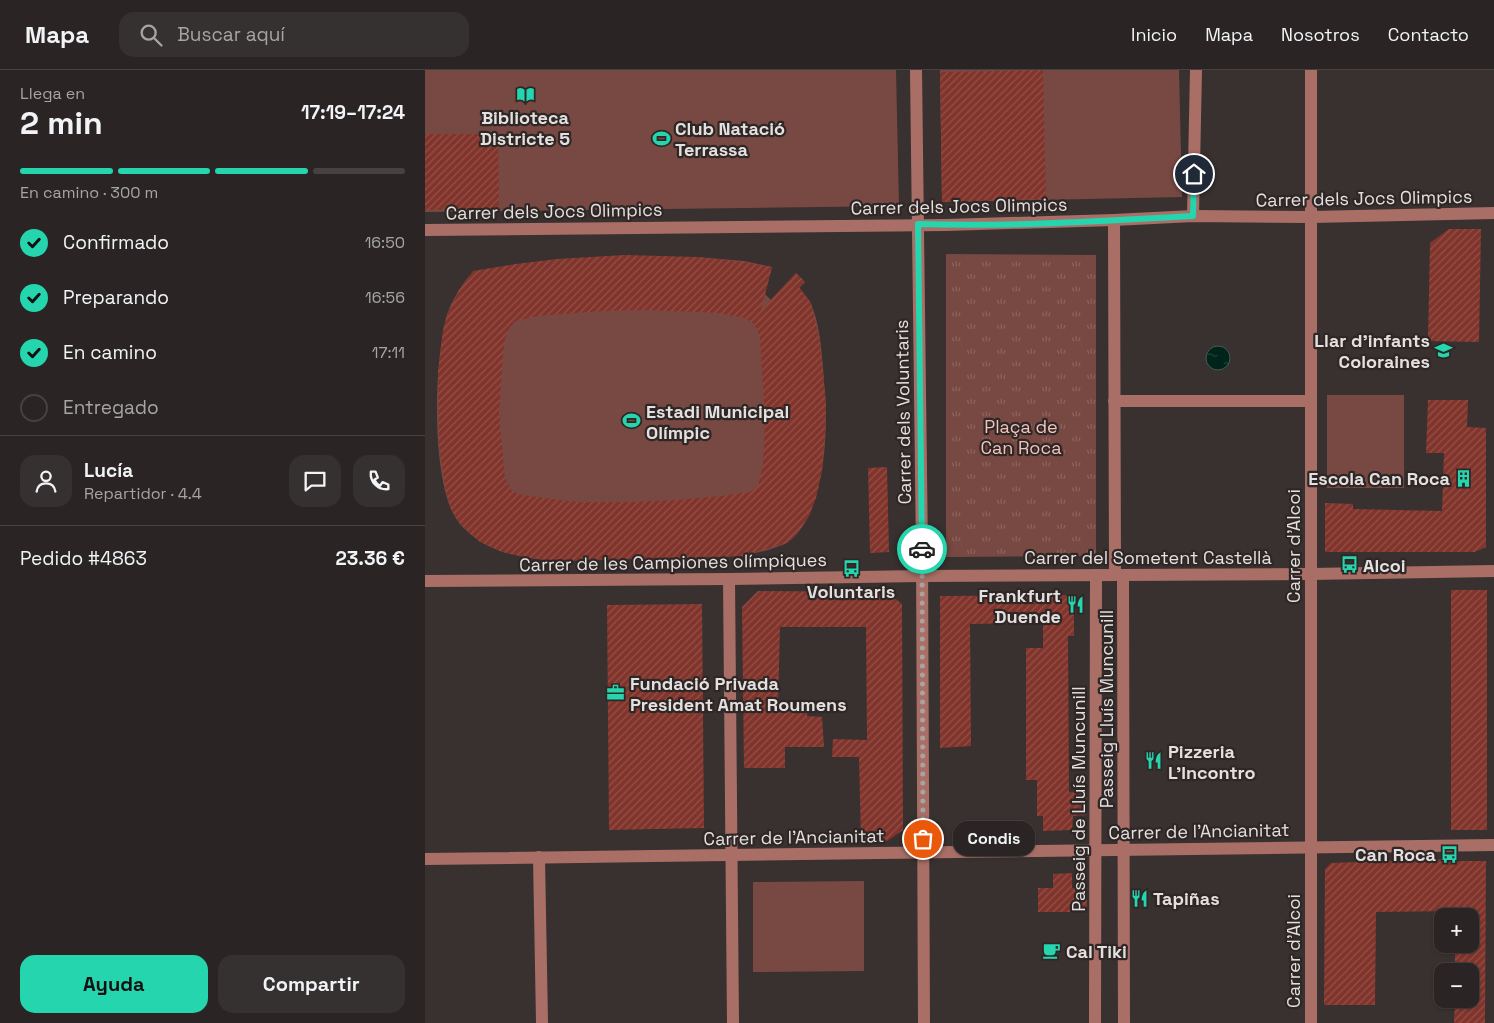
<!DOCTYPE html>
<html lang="es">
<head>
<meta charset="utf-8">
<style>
  :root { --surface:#2a2524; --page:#363131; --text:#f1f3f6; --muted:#a5a5a6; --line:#464241; --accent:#24d5ae }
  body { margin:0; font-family:"Space Grotesk",sans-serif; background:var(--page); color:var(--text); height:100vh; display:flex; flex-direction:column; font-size:19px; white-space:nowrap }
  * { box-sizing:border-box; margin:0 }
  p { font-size:16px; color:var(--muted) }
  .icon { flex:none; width:28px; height:28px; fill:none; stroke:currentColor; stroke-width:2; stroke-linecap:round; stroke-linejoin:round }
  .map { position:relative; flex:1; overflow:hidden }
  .details { display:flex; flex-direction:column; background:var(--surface); width:425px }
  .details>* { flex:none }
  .buttons { position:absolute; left:1009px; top:838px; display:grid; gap:10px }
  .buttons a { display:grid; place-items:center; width:45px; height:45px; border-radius:10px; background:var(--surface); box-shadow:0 1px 4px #0004,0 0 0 1px var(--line); font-size:25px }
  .pin { position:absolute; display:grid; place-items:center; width:42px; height:42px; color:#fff; margin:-21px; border:2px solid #fff; border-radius:50%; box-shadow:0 1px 5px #0007 }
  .courier { position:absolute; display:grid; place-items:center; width:50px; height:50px; margin:-25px; border:4px solid #24d5ae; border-radius:50%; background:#fff; color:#222; box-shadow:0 1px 6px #0007 }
  .bubble { position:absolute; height:35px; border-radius:15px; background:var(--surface); box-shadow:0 1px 4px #0004,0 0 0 1px var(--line); font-size:16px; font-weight:700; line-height:35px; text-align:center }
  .overview em { font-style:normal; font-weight:700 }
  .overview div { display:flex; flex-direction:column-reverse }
  .overview { display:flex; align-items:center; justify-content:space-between; height:85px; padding:0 20px }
  h1 { font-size:32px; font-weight:700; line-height:38px }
  .bar { display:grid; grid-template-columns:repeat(4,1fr); gap:8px 5px; align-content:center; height:60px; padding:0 20px }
  .bar i { height:6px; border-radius:4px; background:var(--line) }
  .bar .current { background:var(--accent) }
  .bar p { grid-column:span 4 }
  .line { display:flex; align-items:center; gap:12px; padding:0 20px; border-top:1px solid var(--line) }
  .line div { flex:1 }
  .round { display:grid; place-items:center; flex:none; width:52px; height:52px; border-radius:15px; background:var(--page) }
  ol { padding:0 20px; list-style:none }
  li { display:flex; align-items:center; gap:15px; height:55px }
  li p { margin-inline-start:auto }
  li .icon { padding:5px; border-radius:50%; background:var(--accent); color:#111; stroke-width:4 }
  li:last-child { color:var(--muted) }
  li i { width:28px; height:28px; border:2px solid var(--line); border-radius:50% }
  .button { display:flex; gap:10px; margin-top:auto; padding:10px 20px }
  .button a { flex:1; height:58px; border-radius:15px; background:var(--accent); color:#111; font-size:20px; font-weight:700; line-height:58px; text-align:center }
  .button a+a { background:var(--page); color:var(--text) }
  header { display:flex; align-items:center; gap:30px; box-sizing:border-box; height:70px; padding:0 25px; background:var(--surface); border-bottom:1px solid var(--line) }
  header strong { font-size:24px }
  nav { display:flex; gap:28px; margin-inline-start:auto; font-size:18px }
  .search { width:350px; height:45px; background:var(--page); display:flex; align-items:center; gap:12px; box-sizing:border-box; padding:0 18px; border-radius:15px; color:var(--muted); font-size:19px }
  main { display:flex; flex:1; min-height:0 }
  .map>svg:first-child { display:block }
  .park { fill:url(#park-tufts) }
  .garden { fill:#784942 }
  .water { fill:url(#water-ripples); stroke:#445c55 }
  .building { fill:url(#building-hatch); fill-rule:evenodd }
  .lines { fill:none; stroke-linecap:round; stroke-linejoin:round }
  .minor { stroke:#a96f66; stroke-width:12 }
  .done { stroke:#a8a3a2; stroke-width:5; stroke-dasharray:0 9 }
  .route { stroke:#24d5ae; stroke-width:6 }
  .labels { text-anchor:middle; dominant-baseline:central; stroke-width:4.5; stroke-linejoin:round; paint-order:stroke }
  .poi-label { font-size:18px; font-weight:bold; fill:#e4e0df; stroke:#2e2726; text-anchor:start }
  .street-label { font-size:18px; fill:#e4e0df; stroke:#2e2726 }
  .park-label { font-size:18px; fill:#f3c3bc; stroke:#2e2726 }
</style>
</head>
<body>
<header>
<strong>Mapa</strong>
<div class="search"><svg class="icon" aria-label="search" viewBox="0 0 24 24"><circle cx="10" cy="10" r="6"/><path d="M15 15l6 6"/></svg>Buscar aquí</div>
<nav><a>Inicio</a><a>Mapa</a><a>Nosotros</a><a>Contacto</a></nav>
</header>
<main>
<section class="details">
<div class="overview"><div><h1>2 min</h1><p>Llega en</p></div><em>17:19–17:24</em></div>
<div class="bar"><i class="current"></i><i class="current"></i><i class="current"></i><i></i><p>En camino · 300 m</p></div>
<ol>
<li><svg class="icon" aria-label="check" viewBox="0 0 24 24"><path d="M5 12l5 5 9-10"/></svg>Confirmado<p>16:50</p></li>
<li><svg class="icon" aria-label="check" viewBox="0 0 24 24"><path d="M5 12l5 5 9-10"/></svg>Preparando<p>16:56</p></li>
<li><svg class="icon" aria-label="check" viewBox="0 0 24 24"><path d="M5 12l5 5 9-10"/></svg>En camino<p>17:11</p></li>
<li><i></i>Entregado</li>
</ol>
<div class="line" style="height:90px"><a class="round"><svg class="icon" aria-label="person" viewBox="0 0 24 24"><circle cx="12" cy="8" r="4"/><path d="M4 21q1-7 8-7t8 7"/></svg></a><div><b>Lucía</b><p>Repartidor · 4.4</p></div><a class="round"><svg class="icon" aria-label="chat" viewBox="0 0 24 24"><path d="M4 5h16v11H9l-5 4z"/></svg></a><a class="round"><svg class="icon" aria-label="phone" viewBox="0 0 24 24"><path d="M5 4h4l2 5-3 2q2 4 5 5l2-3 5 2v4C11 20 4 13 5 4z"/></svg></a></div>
<div class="line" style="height:65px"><div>Pedido #4863</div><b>23.36 €</b></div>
<div class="button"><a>Ayuda</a><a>Compartir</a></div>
</section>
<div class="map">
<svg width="1069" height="953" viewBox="0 0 1069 953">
  <defs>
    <pattern id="park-tufts" width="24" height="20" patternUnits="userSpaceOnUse" patternTransform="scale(1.25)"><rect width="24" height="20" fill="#784942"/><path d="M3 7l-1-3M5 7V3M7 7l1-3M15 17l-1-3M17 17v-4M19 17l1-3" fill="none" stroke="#8b635d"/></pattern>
    <pattern id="water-ripples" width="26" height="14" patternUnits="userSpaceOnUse" patternTransform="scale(1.25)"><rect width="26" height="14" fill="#00231a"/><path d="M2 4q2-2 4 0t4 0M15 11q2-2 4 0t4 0" fill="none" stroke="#25433b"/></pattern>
    <pattern id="building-hatch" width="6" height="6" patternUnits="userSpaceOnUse" patternTransform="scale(1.25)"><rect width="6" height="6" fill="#81342b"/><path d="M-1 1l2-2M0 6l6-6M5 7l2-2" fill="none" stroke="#935149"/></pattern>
  </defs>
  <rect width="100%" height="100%" fill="#383130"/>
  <polygon class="park" points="521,184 671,185 671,486 521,487"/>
  <g class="garden">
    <polygon points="0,0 471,0 474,136 0,142"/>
    <polygon points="515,0 754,0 757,127 517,132"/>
    <path d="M272,187l47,4 28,6 -7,27 6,6 25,-27 9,9 -7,7c5,3 9,8 12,13 12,24 13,68 15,94 3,41 -1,120 -37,146 -4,3 -10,4 -14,6 -35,12 -73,9 -110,10 -36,1 -73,2 -110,3 -31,-4 -64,-7 -88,-31 -6,-5 -12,-14 -15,-21 -19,-46 -17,-146 -4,-193 4,-15 13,-28 22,-40l22,25 -9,-31 76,-11z"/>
    <rect x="902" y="325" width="77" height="93"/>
    <polygon points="439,811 439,901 328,902 328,812"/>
  </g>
  <circle class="water" cx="793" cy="288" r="12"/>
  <g class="building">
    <polygon points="618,0 621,129 517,132 515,2"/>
    <polygon points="0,64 73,64 74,139 0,140"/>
    <polygon points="1024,159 1056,159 1054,272 1003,271 1005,173"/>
    <path d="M200,185l72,2 47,5 28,5 -11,43 35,-37 9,9 -6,5 12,16 9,39 6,60 -1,32 -3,36 -6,28 -7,18 -12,18 -10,9 -44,13 -189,5 -25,-3 -27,-6 -22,-10 -21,-19 -8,-14 -5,-17 -7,-46 -1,-74 5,-42 4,-16 12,-24 14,-19 43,-7 42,-5zM223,240l70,3 26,5 9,5 5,8 2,9 5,78 -2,47 -5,21 -8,6 -29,4 -45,4 -49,2h-48l-35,-4 -26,-4 -6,-3 -7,-13 -6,-66 4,-57 2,-15 5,-13 6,-6 22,-5 66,-5z"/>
    <polygon points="1003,330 1043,330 1042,357 1061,358 1061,477 1050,482 900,482 900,433 928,434 928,439 1017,441 1019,383 1001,383"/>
    <polygon points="462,397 464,482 445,483 443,398"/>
    <rect x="1026" y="520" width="36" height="240"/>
    <polygon points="333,521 462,522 477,534 478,760 462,771 436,770 434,687 407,687 408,669 442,670 441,557 355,557 353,637 383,637 382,646 397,647 399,677 360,677 360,698 319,698 317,537"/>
    <polygon points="649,525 649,566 643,566 644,722 662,721 662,745 648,746 647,760 618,761 618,746 612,746 612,710 601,710 601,578 618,578 618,553 545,554 546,676 515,678 515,526"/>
    <polygon points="277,534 279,758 184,760 182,535"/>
    <polygon points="1018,789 1018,791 1061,791 1060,953 1029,953 1030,929 1045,929 1045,901 1030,901 1030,874 1045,874 1045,846 1031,846 1031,841 951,842 950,935 899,935 900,799 906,793"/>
    <polygon points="647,803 647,818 662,818 662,842 613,842 613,818 628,818 628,804"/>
  </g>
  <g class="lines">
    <g class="minor">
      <polyline points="491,0 497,482 499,953"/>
      <polyline points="768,146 771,0"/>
      <polyline points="689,150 690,505"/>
      <polyline points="0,160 521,155 689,150 768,146 887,147 1069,143"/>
      <polyline points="689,331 886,331"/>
      <polyline points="698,505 699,953"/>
      <polyline points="304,509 308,953"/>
      <polyline points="0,511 304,509 497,506 885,504 1069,501"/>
      <polyline points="114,787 117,953"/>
      <polyline points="0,789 1069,775"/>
      <polyline points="670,953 671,505"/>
      <polyline points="886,953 886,0"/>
    </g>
  </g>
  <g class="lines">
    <polyline class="done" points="497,479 498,769"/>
    <path class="route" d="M497,479l-4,-325c92,3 184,-3 275,-8l1,-42"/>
  </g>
  <defs>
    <symbol id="library-bare" viewBox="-9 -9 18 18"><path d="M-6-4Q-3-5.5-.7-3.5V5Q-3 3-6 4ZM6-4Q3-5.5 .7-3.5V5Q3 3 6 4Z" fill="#24d5ae" stroke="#2e2726" stroke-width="2.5" paint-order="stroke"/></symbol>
    <symbol id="stadium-bare" viewBox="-9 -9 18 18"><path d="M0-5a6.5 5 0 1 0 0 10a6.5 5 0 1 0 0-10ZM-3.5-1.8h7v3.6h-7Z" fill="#24d5ae" stroke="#2e2726" stroke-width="2.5" paint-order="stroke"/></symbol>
    <symbol id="school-bare" viewBox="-9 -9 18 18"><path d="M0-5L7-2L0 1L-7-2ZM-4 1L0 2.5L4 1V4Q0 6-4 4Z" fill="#24d5ae" stroke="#2e2726" stroke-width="2.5" paint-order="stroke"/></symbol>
    <symbol id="building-bare" viewBox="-9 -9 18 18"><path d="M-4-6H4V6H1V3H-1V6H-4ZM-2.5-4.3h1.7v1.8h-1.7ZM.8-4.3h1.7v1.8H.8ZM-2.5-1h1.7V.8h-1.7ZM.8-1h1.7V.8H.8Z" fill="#24d5ae" stroke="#2e2726" stroke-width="2.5" paint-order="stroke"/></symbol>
    <symbol id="bus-bare" viewBox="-9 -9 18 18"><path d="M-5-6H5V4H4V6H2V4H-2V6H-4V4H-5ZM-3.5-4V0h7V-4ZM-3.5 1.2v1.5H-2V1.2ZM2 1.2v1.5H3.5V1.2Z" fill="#24d5ae" stroke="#2e2726" stroke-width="2.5" paint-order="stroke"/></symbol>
    <symbol id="restaurant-bare" viewBox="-9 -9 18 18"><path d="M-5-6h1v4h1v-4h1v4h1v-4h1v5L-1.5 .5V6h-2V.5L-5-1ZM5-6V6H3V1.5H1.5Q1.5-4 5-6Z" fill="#24d5ae" stroke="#2e2726" stroke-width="2.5" paint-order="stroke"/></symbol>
    <symbol id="office-bare" viewBox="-9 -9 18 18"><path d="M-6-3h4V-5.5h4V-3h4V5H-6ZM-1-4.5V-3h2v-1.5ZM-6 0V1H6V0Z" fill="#24d5ae" stroke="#2e2726" stroke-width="2.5" paint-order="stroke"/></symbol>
    <symbol id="cafe-bare" viewBox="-9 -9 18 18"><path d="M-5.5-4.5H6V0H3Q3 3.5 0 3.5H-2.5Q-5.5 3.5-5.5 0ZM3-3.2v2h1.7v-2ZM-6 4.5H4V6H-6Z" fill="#24d5ae" stroke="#2e2726" stroke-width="2.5" paint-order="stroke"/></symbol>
  </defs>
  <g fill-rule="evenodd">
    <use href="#library-bare" x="88" y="12" width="25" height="25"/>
    <use href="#stadium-bare" x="224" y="56" width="25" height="25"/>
    <use href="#school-bare" x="1006" y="268" width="25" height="25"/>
    <use href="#stadium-bare" x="194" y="338" width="25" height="25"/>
    <use href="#building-bare" x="1026" y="396" width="25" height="25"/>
    <use href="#bus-bare" x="912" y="482" width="25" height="25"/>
    <use href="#bus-bare" x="414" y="486" width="25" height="25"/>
    <use href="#restaurant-bare" x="638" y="522" width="25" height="25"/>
    <use href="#office-bare" x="178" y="610" width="25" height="25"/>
    <use href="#restaurant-bare" x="716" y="678" width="25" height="25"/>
    <use href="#bus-bare" x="1012" y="772" width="25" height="25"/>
    <use href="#restaurant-bare" x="702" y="816" width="25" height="25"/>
    <use href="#cafe-bare" x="614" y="868" width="25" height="25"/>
  </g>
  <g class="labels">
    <g class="poi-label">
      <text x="100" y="47" text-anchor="middle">Biblioteca<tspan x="100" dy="21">Districte 5</tspan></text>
      <text x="250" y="58">Club Natació<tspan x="250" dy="21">Terrassa</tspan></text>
      <text x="1005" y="270" text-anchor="end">Llar d'infants<tspan x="1005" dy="21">Coloraines</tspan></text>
      <text x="221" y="341">Estadi Municipal<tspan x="221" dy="21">Olímpic</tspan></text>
      <text x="1025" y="408" text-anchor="end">Escola Can Roca</text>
      <text x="938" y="495">Alcoi</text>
      <text x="426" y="521" text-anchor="middle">Voluntaris</text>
      <text x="636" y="525" text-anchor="end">Frankfurt<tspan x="636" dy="21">Duende</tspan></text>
      <text x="205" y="613">Fundació Privada<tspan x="205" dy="21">President Amat Roumens</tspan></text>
      <text x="743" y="681">Pizzeria<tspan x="743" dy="21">L'Incontro</tspan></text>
      <text x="1011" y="784" text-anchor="end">Can Roca</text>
      <text x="728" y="828">Tapiñas</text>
      <text x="641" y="881">Cal Tiki</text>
    </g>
    <g class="street-label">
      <text transform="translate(939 128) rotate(-1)">Carrer dels Jocs Olimpics</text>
      <text transform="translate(534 136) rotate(-1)">Carrer dels Jocs Olimpics</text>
      <text transform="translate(129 141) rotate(-1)">Carrer dels Jocs Olimpics</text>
      <text transform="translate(478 342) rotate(-91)">Carrer dels Voluntaris</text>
      <text transform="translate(868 476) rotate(-90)">Carrer d'Alcoi</text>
      <text x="723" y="487">Carrer del Sometent Castellà</text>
      <text transform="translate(248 492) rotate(-1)">Carrer de les Campiones olímpiques</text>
      <text transform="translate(681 639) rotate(-90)">Passeig Lluís Muncunill</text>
      <text transform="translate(653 729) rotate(-90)">Passeig de Lluís Muncunill</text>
      <text transform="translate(774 761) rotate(-1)">Carrer de l'Ancianitat</text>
      <text transform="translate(369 767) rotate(-1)">Carrer de l'Ancianitat</text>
      <text transform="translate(868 881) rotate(-90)">Carrer d'Alcoi</text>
    </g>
    <g class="park-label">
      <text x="596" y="356">Plaça de<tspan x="596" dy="21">Can Roca</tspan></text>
    </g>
  </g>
</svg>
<div class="buttons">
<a>+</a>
<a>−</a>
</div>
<div class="pin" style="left:498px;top:769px;background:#ea580c"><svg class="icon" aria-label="bag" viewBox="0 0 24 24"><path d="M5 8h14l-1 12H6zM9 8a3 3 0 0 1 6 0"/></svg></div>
<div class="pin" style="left:769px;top:104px;background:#1f2937"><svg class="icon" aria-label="home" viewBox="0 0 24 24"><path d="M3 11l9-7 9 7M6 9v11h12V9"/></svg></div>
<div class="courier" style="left:497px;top:479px"><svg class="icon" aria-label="car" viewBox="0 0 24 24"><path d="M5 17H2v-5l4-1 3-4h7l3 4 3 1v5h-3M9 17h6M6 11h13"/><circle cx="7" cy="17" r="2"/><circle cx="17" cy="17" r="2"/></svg></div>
<div class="bubble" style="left:528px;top:751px;width:82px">Condis</div>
</div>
</main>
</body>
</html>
